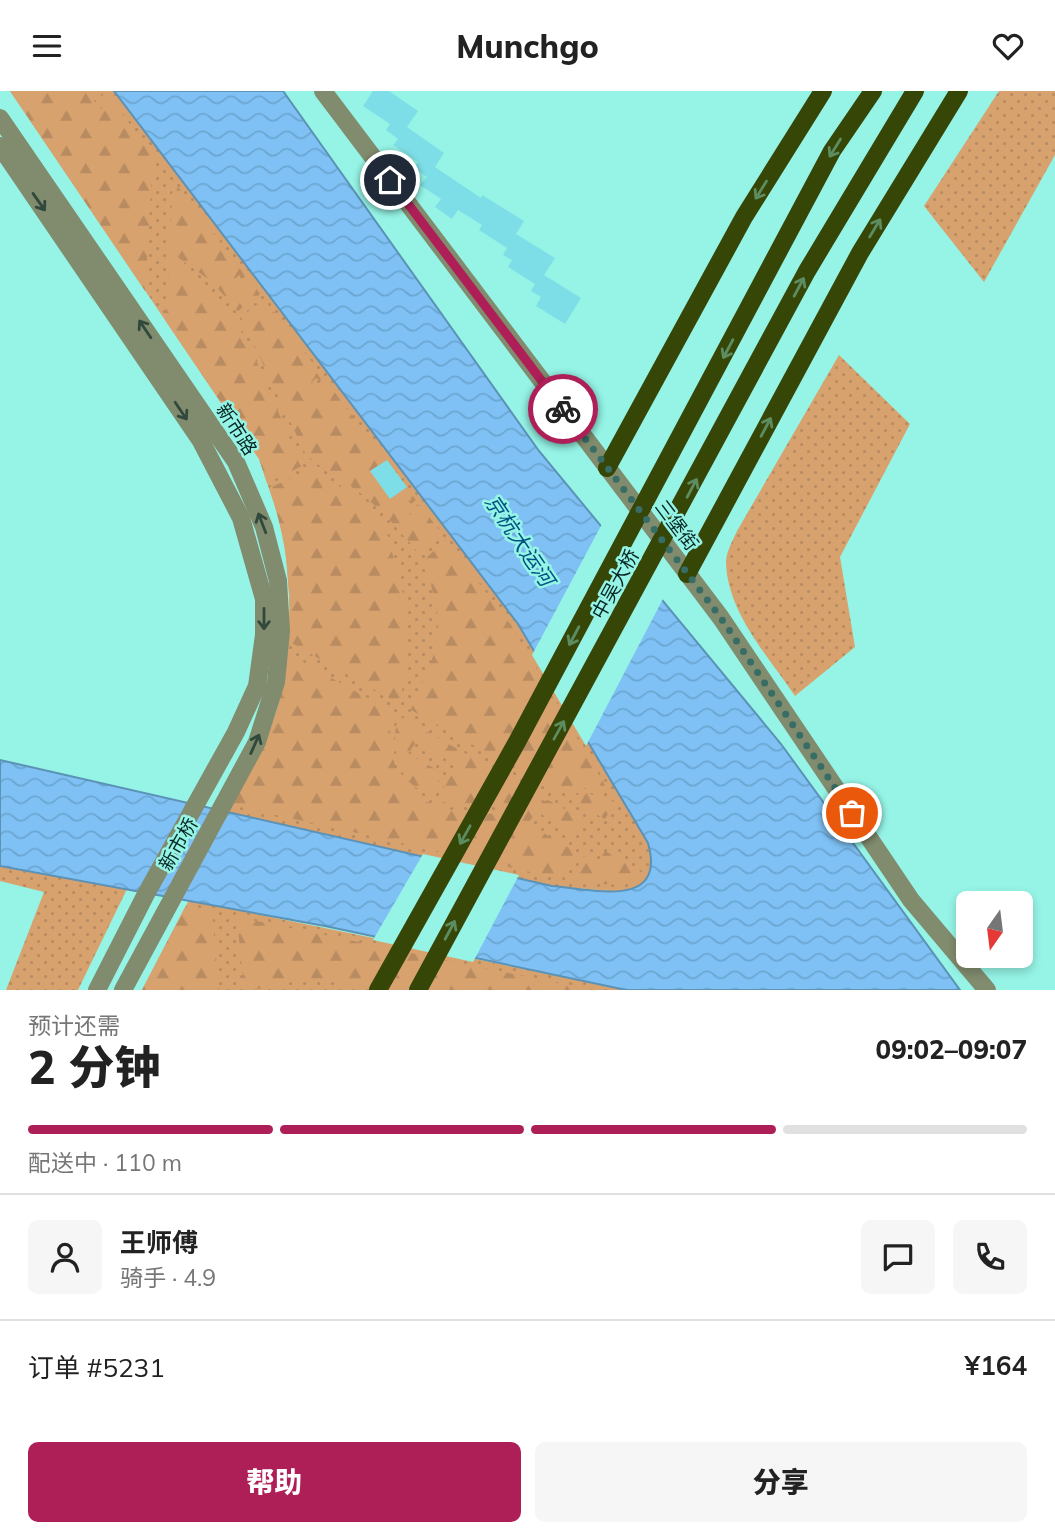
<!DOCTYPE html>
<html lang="zh">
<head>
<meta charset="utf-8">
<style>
  :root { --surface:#fff; --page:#f6f6f6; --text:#222; --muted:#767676; --line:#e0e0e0; --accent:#ae1f57 }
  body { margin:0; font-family:Mulish,"Noto Sans SC",sans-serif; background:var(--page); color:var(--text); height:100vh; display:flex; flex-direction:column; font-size:26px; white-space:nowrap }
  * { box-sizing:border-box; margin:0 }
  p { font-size:23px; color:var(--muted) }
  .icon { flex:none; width:38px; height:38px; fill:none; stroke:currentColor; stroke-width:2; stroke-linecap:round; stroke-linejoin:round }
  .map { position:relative; height:899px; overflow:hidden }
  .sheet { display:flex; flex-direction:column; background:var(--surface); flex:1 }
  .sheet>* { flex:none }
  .needle { width:46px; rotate:194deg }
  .controls { position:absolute; left:956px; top:800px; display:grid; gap:14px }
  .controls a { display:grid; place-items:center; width:77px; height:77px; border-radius:10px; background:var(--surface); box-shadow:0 4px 10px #0003; font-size:35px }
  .pin { position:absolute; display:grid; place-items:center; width:60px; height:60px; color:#fff; margin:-30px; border:4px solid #fff; border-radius:50%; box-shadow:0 2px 7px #0007 }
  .courier { position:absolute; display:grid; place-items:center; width:70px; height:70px; margin:-35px; border:5px solid #ae1f57; border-radius:50%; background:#fff; color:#222; box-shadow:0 2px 9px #0007 }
  .head em { font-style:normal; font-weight:800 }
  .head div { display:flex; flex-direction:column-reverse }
  .head { display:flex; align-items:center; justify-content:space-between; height:119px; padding:0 28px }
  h1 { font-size:46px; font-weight:800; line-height:52px }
  .bar { display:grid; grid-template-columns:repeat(4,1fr); gap:10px 7px; align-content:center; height:84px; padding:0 28px }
  .bar i { height:9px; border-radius:5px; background:var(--line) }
  .bar .selected { background:var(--accent) }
  .bar p { grid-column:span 4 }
  .line { display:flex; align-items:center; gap:18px; padding:0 28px; border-top:2px solid var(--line) }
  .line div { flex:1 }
  .round { display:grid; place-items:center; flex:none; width:74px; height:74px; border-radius:10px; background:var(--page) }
  .primary-button { display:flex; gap:14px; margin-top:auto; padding:14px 28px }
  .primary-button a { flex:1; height:80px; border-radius:10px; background:var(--accent); color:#fff; font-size:28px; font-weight:800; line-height:80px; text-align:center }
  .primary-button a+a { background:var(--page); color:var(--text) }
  header { display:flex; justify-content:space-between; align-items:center; height:91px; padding:0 28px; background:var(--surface); font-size:32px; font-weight:800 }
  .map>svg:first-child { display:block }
  .grass { fill:url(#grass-dots) }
  .forest { fill:url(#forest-firs) }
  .water { fill:url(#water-waves); stroke:#5b92b5; stroke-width:2 }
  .pier { fill:#95f4e6 }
  .building { fill:#7ddee7 }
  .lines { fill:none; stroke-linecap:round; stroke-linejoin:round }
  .minor { stroke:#818b6d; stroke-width:18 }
  .major { stroke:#364607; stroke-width:18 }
  .major-bridge { stroke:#364607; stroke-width:18 }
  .oneway { stroke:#5c8c60 }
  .oneway2 { stroke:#31493c }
  .done { stroke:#386d66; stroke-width:7; stroke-dasharray:0 12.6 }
  .route { stroke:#ae1f57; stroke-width:9 }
  .labels { text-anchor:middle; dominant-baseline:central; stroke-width:5; stroke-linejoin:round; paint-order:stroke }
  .street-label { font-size:19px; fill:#062521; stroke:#95f4e6 }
  .water-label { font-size:21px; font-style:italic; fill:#005383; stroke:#95f4e6 }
</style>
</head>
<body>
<header><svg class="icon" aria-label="menu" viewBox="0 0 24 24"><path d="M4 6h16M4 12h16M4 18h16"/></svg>Munchgo<svg class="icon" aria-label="heart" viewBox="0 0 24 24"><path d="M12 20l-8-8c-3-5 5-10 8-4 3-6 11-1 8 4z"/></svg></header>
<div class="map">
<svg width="1055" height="899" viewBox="0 0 1055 899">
  <defs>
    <pattern id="grass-dots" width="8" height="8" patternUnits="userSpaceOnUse" patternTransform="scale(1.75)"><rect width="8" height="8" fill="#d8a26f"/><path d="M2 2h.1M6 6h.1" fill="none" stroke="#b88b60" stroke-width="1.8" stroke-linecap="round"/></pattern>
    <pattern id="forest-firs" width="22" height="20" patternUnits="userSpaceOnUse" patternTransform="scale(1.75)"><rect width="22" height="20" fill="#d8a26f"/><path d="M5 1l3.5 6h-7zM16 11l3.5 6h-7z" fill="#b88b60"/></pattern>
    <pattern id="water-waves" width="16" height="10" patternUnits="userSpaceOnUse" patternTransform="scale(1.75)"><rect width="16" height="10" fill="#7fc1f5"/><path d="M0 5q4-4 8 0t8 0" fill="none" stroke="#6ca6d2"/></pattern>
  </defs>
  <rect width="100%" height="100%" fill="#95f4e6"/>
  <g class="grass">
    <polygon points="10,0 114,0 518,533 648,752 652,768 650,785 643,794 622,801 552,795 229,721 273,637 286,587 290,516 284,442 259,368"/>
    <polygon points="999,0 1055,0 1055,64 984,191 924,115"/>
    <path d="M839,264l71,69 -70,133 15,90 -60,49c-27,-40 -68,-84 -69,-134 0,-10 7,-22 11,-31z"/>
    <polygon points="0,775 127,798 78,899 6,899 44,801 0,790"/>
    <polygon points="189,809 626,899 142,899"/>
  </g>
  <g class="forest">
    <polygon points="10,0 104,0 100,6 96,1 91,6 101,18 109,6 153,63 145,200"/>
    <polygon points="173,89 246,185 242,188 239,184 235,188 243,198 249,188 260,203 238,220 211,190 169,160"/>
    <path d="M169,168c64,45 74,70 104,140 9,21 17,44 30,63l-1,4 -35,17 -8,-24 -94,-139z"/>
    <path d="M264,208l60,79 -4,3 -4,-3 -4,4 7,9 5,-3 -3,-4 5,-3 60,79 -16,11 20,27 17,-11 9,13 -5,4 -3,-4 -6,5 9,10 6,-4 -4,-4 6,-3 24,31 -19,17 -7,-1c-18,-21 -36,-42 -58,-59 -18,-14 -38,-22 -54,-39l-64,-136z"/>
    <path d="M310,379l45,25 22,19 9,15 22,84 -2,64 -8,26 -110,-62c4,-56 -1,-100 -19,-153z"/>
    <path d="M446,449l65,85 99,169 -24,-6 -29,5 -151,-86c24,-27 38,-71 29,-107 -3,-14 -10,-28 -9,-42z"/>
    <path d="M287,562l105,59c-11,56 18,96 76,102 27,3 55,-7 80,-14l38,21 -9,14 -41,-24 -8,13 50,29 -16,26 -330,-74c28,-53 51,-90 55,-152z"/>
    <path d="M399,625l142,80c-40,12 -63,15 -104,4l19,-35 -40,-23 -8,12 35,19 -14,23c-7,-5 -17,-10 -22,-17 -13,-16 -15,-44 -8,-63z"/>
    <polygon points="587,702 615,711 605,728 565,706"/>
    <path d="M605,760l38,22c-17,19 -51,9 -73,7l14,-24 13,7z"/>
    <polygon points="185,816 212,822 219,899 142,899"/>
    <path d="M237,826l354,73c-70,0 -140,0 -210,0 -23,-1 -45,-9 -69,-10 -24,0 -45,10 -68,10z"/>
  </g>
  <path class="water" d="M114,0h169l256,360 242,293 179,246h-334l-301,-64 -325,-60v-106l552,126c40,3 115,24 96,-43l-130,-219z"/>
  <g class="pier">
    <polygon points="603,431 664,506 586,655 532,564"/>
    <polygon points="423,763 519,784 473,871 373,849"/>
  </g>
  <g class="building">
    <polygon points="373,0 389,0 418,20 407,36 444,62 435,76 481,107 482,104 524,130 516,143 555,167 544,184 581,207 565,233 536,215 541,206 531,200 535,193 508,176 512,169 503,164 507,157 479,139 482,134 458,119 452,128 435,116 441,108 420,94 427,86 414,77 418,71 393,54 398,48 386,39 390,33 363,15"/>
    <polygon points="387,369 407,396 390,408 370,380"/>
  </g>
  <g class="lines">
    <g class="minor">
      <polyline points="323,0 721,527 911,809 987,899"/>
      <polyline points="0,27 236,371 264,436 278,490 281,540 276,591 257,651 123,899"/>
      <polyline points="0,55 201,350 241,427 264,508 264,544 257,595 236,641 146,803 97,899"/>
    </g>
    <g class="major">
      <polyline points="607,377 744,126 823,0"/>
      <polyline points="687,483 860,162 959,0"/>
    </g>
    <g class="major-bridge">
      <polyline points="378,899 517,651 832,60 873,0"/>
      <polyline points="418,899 807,180 915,0"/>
    </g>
  </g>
  <defs><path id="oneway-shaft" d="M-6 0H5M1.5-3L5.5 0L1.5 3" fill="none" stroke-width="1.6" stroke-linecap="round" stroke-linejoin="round" transform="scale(1.75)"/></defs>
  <g class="oneway">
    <use href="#oneway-shaft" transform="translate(835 57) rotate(122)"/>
    <use href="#oneway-shaft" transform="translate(761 99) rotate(122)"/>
    <use href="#oneway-shaft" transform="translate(875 137) rotate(-59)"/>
    <use href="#oneway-shaft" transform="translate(799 196) rotate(-62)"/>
    <use href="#oneway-shaft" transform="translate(728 258) rotate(118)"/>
    <use href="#oneway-shaft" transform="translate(766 336) rotate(-62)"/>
    <use href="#oneway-shaft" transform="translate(692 397) rotate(-62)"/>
    <use href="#oneway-shaft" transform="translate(574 545) rotate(118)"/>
    <use href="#oneway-shaft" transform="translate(559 639) rotate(-61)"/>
    <use href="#oneway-shaft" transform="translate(465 744) rotate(119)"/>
    <use href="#oneway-shaft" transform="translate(450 839) rotate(-62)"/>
  </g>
  <g class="oneway2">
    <use href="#oneway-shaft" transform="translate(39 111) rotate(55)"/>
    <use href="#oneway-shaft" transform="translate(145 238) rotate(-124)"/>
    <use href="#oneway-shaft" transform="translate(181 320) rotate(56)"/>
    <use href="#oneway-shaft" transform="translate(262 432) rotate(-111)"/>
    <use href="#oneway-shaft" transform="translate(264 528) rotate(90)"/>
    <use href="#oneway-shaft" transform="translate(255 653) rotate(-66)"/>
  </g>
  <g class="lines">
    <polyline class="done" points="563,318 721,527 852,722"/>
    <polyline class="route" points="390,89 563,318"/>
  </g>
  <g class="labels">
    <g class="street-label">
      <text transform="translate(237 338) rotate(57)">新市路</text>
      <text transform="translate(677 434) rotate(53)">三堡街</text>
      <text transform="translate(615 493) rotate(-61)">中吴大桥</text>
      <text transform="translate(178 753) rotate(-60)">新市桥</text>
    </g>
    <g class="water-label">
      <text transform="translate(520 449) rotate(56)">京杭大运河</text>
    </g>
  </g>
</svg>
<div class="controls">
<a><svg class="needle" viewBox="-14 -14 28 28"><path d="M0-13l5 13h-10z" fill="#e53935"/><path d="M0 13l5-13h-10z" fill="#767676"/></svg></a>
</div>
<div class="pin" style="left:852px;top:722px;background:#ea580c"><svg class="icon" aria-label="bag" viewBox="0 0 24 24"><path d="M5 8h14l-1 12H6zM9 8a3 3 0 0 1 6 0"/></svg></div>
<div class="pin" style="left:390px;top:89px;background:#1f2937"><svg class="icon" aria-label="home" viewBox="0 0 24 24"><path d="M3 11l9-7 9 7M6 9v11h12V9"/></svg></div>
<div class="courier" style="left:563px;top:318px"><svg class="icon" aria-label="bike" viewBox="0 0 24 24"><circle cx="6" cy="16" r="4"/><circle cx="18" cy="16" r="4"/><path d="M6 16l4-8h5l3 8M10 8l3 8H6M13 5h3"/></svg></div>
</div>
<section class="sheet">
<div class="head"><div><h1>2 分钟</h1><p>预计还需</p></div><em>09:02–09:07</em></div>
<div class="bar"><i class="selected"></i><i class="selected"></i><i class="selected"></i><i></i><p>配送中 · 110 m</p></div>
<div class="line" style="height:126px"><a class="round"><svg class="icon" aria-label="person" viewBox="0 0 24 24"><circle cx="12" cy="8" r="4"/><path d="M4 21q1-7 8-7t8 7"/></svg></a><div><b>王师傅</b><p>骑手 · 4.9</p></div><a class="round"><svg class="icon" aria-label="chat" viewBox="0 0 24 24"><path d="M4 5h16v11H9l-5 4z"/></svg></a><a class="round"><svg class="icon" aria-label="phone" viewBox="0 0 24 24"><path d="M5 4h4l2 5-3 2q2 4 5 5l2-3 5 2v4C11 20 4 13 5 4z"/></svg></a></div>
<div class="line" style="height:91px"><div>订单 #5231</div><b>¥164</b></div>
<div class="primary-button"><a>帮助</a><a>分享</a></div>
</section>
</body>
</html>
